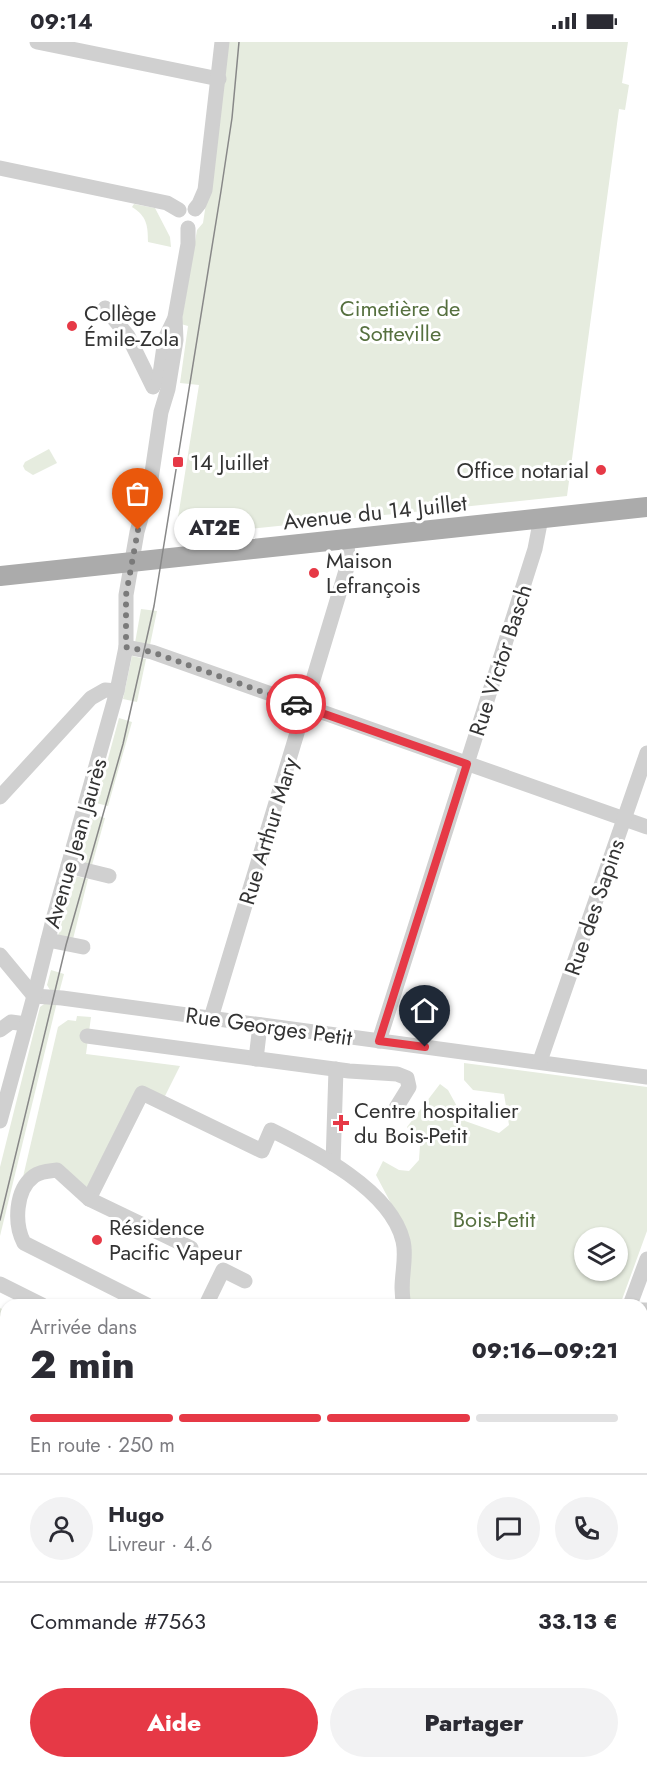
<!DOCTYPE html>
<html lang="fr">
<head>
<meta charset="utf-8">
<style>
  :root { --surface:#fff; --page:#f2f2f3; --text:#2b2b33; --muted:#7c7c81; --line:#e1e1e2; --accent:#e63946 }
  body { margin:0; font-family:Jost,sans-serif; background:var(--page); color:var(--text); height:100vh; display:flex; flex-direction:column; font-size:22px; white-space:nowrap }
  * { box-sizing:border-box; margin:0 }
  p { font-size:20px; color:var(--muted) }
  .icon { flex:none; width:33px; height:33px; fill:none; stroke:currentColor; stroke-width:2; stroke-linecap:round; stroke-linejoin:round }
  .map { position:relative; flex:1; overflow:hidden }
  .details { position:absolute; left:0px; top:1257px; width:648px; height:470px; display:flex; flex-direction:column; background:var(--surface); border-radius:18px 18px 0 0; box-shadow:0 2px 4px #0004 }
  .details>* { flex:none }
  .tools { position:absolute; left:574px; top:1185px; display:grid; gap:12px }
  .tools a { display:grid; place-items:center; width:54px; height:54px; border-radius:50%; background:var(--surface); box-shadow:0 2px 4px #0004; font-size:30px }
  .pin { position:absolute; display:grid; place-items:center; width:51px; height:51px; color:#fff; margin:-62px -26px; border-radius:50% 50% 50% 0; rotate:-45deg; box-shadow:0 0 6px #0007 }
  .pin .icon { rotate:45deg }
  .courier { position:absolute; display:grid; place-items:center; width:60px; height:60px; margin:-30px; border:4px solid #e63946; border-radius:50%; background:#fff; color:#222; box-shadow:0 2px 8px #0007 }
  .bubble { position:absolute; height:42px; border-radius:21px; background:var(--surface); box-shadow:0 2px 4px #0004; font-size:20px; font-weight:800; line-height:42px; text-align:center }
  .head em { font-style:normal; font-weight:800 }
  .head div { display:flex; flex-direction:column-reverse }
  .head { display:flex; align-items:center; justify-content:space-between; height:102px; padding:0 30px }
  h1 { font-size:39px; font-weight:800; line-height:45px }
  .bar { display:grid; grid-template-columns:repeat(4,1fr); gap:9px 6px; align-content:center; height:72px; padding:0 30px }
  .bar i { height:8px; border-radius:4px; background:var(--line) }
  .bar .selected { background:var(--accent) }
  .bar p { grid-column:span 4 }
  .line { display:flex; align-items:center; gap:15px; padding:0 30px; border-top:2px solid var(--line) }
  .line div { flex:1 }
  .round { display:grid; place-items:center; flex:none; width:63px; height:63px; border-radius:32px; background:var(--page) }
  .cta { display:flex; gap:12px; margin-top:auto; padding:12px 30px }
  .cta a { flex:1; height:69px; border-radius:36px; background:var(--accent); color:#fff; font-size:24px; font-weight:800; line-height:69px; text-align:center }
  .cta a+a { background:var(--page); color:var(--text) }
  .status { display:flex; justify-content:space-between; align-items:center; height:42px; padding:0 30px; background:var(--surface); direction:ltr }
  .status svg { height:16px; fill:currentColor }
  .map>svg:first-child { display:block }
  .green { fill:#e6ecdf; fill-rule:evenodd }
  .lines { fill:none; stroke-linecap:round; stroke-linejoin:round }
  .minor { stroke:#d0d0d0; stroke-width:15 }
  .major { stroke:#ababab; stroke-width:20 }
  .tram { stroke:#888; stroke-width:1.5 }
  .done { stroke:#7a7a7a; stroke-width:6; stroke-dasharray:0 10.8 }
  .route { stroke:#e63946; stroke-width:8 }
  .poi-dot { fill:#e63946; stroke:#fff; stroke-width:2 }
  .labels { text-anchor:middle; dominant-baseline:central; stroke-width:6; stroke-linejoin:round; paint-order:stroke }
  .park-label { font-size:22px; fill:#56703f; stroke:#fff }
  .poi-label { font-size:22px; fill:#333; stroke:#fff; text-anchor:start }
  .street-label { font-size:22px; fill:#333; stroke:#fff }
</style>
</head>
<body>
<div class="status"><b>09:14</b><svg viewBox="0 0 49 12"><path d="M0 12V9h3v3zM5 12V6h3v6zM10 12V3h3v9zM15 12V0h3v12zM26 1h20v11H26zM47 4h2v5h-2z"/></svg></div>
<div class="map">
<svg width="647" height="1726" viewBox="0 0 647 1726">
  <rect width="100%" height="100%" fill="#fff"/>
  <g class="green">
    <polygon points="225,0 628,0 622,41 629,43 625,68 619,67 567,454 183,494 176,488 199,343 180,341 188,284 181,282 197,188 203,181 218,83"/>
    <path d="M134,162l21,4 15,29 1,10 -23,-5c0,-16 -1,-26 -16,-35z"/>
    <polygon points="49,407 57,421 33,433 25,428 23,424 25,420"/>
    <polygon points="141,567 157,569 150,603 135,601"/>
    <polygon points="132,614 146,617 137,660 123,657"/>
    <polygon points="119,676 132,680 108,764 96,761"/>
    <polygon points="92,772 105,776 92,823 79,820"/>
    <polygon points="75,834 88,837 73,897 58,894"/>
    <polygon points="51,928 64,932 59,951 50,948 47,943"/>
    <polygon points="47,960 57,960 0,1194 0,1125 40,965"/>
    <polygon points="77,974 91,975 86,1012 180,1024 163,1058 141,1048 91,1149 64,1126 23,1135 58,985 68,978 76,979"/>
    <path d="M464,1021l183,24v144l-27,74h-213l-2,-75 -29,-55 7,-14 16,9 10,1 10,-11 1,-15 -13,-18 33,-43 8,6 17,31 34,12 10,-8 -5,-31 -31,-4 -9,-10zM585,1196h33v32h-33z"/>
    <polygon points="0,1266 6,1269 6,1720 274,1720 273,1722 278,1726 0,1726"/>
  </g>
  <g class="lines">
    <g class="minor">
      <polyline points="37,0 219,37"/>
      <polyline points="0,126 167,161 179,168"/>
      <polyline points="195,167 199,162 205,148 222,0"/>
      <polyline points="105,266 128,294 153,345"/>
      <polyline points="159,339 165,297 174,278"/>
      <polyline points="126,605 152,610 647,785"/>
      <polyline points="0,755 91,656 105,648 117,649"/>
      <polyline points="68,824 109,834"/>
      <polyline points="48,898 83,905"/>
      <polyline points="0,913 34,954 62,956 647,1035"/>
      <polyline points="211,976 348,522 347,497"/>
      <polyline points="0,988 11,980 26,982"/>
      <polyline points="87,994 349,1029 397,1032 407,1036 409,1045 396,1066"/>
      <polyline points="379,999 535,507 541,476"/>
      <polyline points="256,1017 260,983"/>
      <polyline points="540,1019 647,711"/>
      <polyline points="0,1079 34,954 54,874 117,649 126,605 126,553 137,490 150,444 161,370 168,347 176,298 175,275 188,202 188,186"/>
      <polyline points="333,1122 336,1027"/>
      <path d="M89,1157l53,-106 120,58 9,-21c43,21 120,60 132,111 5,20 -5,41 1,64"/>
      <polyline points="0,1242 42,1263"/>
      <path d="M147,1263l-123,-62c-10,-19 -9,-53 10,-67 7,-5 15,-5 23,-6l32,29 102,49"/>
      <polyline points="206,1263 223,1228 245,1239"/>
      <polyline points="630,1263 647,1217"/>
      <polyline points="642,1268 647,1268"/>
      <polyline points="642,1361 647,1361"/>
      <polyline points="642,1573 647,1576"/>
      <polyline points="482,1726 483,1720"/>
    </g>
    <polyline class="major" points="0,534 647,465"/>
    <polyline class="tram" points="0,1178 66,903 123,702 154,564 221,149 232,76 239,0"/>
  </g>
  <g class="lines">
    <polyline class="done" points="138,488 126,553 126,605 152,610 296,662"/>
    <polyline class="route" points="296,662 467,722 379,999 425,1005"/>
  </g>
  <g class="poi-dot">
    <circle cx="72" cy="284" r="6"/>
    <rect x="172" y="414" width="12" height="12" rx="3"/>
    <circle cx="601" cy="428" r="6"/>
    <circle cx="314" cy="531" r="6"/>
    <path d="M338 1072h6v6h6v6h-6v6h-6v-6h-6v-6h6z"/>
    <circle cx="97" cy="1198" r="6"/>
  </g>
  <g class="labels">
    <g class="park-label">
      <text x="400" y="266">Cimetière de<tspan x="400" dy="25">Sotteville</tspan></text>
      <text x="494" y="1177">Bois-Petit</text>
    </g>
    <g class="poi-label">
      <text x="84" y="271">Collège<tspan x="84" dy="25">Émile-Zola</tspan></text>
      <text x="190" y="420">14 Juillet</text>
      <text x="589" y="428" text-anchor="end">Office notarial</text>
      <text x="326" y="518">Maison<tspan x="326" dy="25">Lefrançois</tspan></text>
      <text x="354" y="1068">Centre hospitalier<tspan x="354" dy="25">du Bois-Petit</tspan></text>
      <text x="109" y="1185">Résidence<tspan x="109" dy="25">Pacific Vapeur</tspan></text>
    </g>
    <g class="street-label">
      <text transform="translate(375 470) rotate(-6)">Avenue du 14 Juillet</text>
      <text transform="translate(500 618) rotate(-72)">Rue Victor Basch</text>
      <text transform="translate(268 789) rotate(-73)">Rue Arthur Mary</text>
      <text transform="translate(75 801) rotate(-74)">Avenue Jean Jaurès</text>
      <text transform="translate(594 865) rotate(-71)">Rue des Sapins</text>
      <text transform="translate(269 984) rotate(8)">Rue Georges Petit</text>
    </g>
  </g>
</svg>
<div class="tools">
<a><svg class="icon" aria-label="layers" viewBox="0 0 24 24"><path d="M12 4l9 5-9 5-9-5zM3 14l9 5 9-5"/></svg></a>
</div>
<div class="pin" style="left:138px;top:488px;background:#ea580c"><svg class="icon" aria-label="bag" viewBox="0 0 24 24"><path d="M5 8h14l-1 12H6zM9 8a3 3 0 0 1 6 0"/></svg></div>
<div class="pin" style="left:425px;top:1005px;background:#1f2937"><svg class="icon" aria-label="home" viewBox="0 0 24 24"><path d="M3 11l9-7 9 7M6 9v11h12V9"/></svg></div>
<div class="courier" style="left:296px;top:662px"><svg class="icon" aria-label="car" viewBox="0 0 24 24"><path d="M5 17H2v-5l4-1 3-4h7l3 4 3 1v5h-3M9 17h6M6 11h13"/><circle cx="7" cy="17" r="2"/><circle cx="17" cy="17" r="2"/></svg></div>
<div class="bubble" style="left:174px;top:466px;width:81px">AT2E</div>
<section class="details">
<div class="head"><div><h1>2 min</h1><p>Arrivée dans</p></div><em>09:16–09:21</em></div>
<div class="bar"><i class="selected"></i><i class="selected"></i><i class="selected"></i><i></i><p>En route · 250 m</p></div>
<div class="line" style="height:108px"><a class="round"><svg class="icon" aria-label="person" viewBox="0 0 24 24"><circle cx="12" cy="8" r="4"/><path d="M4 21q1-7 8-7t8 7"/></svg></a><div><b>Hugo</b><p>Livreur · 4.6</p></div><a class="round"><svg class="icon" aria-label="chat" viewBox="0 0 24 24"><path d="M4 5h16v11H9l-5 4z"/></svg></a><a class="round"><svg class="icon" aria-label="phone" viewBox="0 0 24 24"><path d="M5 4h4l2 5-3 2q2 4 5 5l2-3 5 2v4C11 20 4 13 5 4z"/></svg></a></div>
<div class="line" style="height:78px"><div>Commande #7563</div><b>33.13 €</b></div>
<div class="cta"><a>Aide</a><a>Partager</a></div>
</section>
</div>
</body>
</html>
